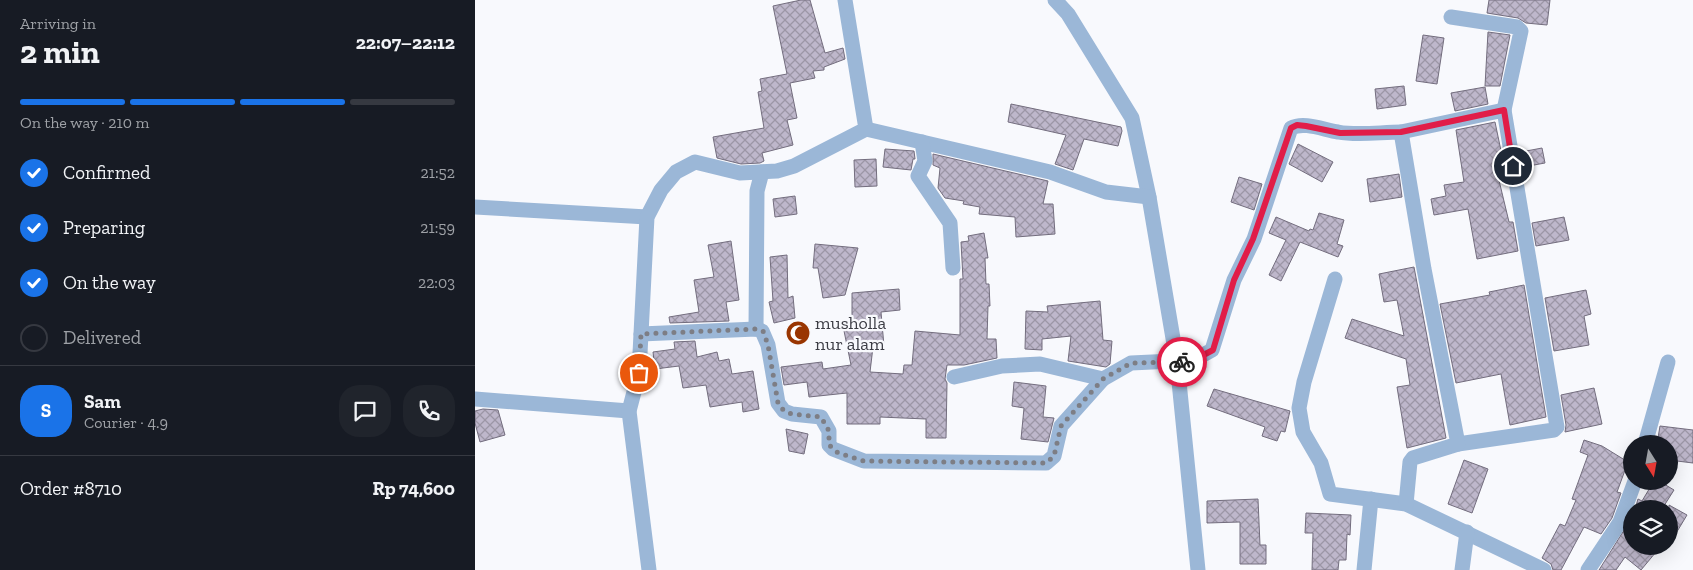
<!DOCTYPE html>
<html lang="en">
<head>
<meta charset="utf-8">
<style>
  :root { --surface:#171b24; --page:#20242c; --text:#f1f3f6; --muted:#9ea1a6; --line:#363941; --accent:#1a73e8 }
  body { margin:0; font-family:"Zilla Slab",serif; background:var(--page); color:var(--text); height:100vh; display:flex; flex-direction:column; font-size:19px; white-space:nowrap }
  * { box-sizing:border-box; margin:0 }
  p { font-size:16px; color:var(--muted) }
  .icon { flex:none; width:28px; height:28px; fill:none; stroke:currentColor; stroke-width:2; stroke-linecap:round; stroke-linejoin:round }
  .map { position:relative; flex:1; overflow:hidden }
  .details { display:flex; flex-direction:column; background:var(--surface); width:475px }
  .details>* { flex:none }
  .needle { width:32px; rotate:169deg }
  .fabs { position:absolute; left:1148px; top:435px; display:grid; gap:10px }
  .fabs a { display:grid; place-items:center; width:55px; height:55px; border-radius:50%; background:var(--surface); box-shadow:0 5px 20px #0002; font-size:25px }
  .pin { position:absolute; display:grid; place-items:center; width:42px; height:42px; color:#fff; margin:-21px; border:2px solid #fff; border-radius:50%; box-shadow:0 1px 5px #0007 }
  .courier { position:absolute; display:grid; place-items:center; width:50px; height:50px; margin:-25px; border:4px solid #e11d48; border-radius:50%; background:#fff; color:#222; box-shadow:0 1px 6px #0007 }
  .overview em { font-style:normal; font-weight:700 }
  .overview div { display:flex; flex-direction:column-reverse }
  .overview { display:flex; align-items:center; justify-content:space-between; height:85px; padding:0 20px }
  h1 { font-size:32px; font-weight:700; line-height:38px }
  .bar { display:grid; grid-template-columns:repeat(4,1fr); gap:8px 5px; align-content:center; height:60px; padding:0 20px }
  .bar i { height:6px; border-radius:4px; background:var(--line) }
  .bar .on { background:var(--accent) }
  .bar p { grid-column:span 4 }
  .line { display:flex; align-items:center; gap:12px; padding:0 20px; border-top:1px solid var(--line) }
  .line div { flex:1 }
  .round { display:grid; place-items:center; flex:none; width:52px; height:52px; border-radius:20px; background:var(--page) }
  ol { padding:0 20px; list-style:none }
  li { display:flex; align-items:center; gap:15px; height:55px }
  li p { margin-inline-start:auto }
  li .icon { padding:5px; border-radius:50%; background:var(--accent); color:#fff; stroke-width:4 }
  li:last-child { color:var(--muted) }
  li i { width:28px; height:28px; border:2px solid var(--line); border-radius:50% }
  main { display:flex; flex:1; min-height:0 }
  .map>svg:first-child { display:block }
  .building { fill:url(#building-cross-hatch); stroke:#736d7e }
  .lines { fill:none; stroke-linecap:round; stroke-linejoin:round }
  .minor { stroke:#9bb7d7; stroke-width:15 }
  .done { stroke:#7d7e85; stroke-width:5; stroke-dasharray:0 9 }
  .route { stroke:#e11d48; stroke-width:6 }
  .labels { text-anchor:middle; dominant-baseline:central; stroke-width:4.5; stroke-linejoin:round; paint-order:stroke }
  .poi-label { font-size:18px; fill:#3b3c44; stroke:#f8f9fd; text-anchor:start }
</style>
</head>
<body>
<main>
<section class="details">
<div class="overview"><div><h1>2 min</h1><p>Arriving in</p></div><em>22:07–22:12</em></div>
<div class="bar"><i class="on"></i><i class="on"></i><i class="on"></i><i></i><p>On the way · 210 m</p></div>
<ol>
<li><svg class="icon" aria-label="check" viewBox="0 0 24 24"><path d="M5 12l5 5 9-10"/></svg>Confirmed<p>21:52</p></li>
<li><svg class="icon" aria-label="check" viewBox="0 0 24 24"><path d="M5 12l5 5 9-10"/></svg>Preparing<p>21:59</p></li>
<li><svg class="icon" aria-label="check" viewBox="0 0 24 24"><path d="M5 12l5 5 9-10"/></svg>On the way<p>22:03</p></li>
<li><i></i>Delivered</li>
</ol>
<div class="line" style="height:90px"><b class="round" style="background:var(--accent);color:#fff">S</b><div><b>Sam</b><p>Courier · 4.9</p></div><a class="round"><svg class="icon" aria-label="chat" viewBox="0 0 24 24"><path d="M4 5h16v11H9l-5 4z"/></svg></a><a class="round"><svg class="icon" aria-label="phone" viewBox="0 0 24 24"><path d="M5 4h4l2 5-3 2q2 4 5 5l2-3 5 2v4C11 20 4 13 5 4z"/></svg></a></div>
<div class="line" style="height:65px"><div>Order #8710</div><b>Rp 74,600</b></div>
</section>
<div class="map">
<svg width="1218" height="570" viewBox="0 0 1218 570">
  <defs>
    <pattern id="building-cross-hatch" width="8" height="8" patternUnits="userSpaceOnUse" patternTransform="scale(1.25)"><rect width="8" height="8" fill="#beb7cb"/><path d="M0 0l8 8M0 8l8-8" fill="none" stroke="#9c96a6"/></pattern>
  </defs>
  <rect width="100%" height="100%" fill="#f8f9fd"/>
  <g class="building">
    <polygon points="326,0 335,0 350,53 368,48 370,59 349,67 349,70 338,71 340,78 315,83 322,118 312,120 318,145 287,153 289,161 285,163 266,164 242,158 238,137 289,128 283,92 287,91 285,79 312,74 298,6"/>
    <polygon points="1014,0 1075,0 1072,25 1051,23 1043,18 1012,13"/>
    <polygon points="1013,32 1035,35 1025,86 1010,86"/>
    <polygon points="948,35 969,38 962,84 941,81"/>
    <polygon points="929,86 931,105 902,109 900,89"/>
    <polygon points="1010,87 1013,104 980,111 976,93"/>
    <polygon points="536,104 646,127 647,131 643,146 609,139 598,170 580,164 591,135 533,122"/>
    <polygon points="1020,122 1030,170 1022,172 1034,222 1038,222 1043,251 1002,259 993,209 959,215 956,199 971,196 969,185 989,182 981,130"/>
    <polygon points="823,144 858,162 847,182 814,164"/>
    <polygon points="1067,148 1070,163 1048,167 1046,152"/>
    <polygon points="410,149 439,151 440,159 438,159 436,170 408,167"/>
    <polygon points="458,154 573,181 568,204 578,204 580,234 541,237 540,217 504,214 505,207 488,204 489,201 470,198 463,188 465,168 458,165"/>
    <polygon points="401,159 402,186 380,187 379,160"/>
    <polygon points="924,174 927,197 895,202 892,179"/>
    <polygon points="764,177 787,184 779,210 756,202"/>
    <polygon points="320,196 322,214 300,217 298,199"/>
    <polygon points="844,213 869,220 862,244 868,246 863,257 825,242 806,281 794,275 811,240 794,233 801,217 834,231 835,229 838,230"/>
    <polygon points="1089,217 1094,240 1061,246 1057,223"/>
    <polygon points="509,233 513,258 510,258 511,284 514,284 515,306 513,306 512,339 521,339 522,358 489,365 472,365 470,379 472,383 471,438 451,438 451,419 405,417 405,424 372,424 372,393 334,397 332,382 309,385 306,367 347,362 348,369 376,365 368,326 377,324 377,293 424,289 425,310 406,312 409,346 398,347 395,372 428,374 429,365 437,365 440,331 485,335 485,279 488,279 486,242 494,241 493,236"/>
    <polygon points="256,241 264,300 251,302 254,321 195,323 194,317 224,312 219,280 239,277 233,245"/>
    <polygon points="340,244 383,248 370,295 348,298 343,268 338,268"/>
    <polygon points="312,255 313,298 318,296 320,318 299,323 294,302 298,301 295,257"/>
    <polygon points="939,267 971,438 932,448 922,387 935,385 931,359 870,338 877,319 929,336 922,300 909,302 904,274"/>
    <polygon points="1049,285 1071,417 1035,425 1026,374 981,383 965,304 1015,295 1014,292"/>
    <polygon points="1111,290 1116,314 1109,316 1114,345 1079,351 1070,298"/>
    <polygon points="625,301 628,340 637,341 635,364 631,367 593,361 596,336 567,339 567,350 550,349 551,311 573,312 572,306"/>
    <polygon points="220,341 222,357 242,352 244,361 254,359 257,374 278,371 284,409 268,412 267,402 235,407 231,385 208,388 204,366 180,369 178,352 200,349 199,342"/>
    <polygon points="539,382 571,386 568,417 579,418 573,442 546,439 549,408 537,406"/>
    <polygon points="1119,388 1127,424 1090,432 1091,425 1086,395"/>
    <polygon points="739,389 815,411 810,432 806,431 802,441 787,436 790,427 732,406"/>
    <polygon points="8,409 23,410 30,435 5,442 0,423 0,411"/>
    <polygon points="1185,426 1218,430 1218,463 1194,460 1194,444 1182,444"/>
    <polygon points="311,429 333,434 329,454 314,451"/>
    <polygon points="1109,440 1127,446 1153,462 1142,492 1146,493 1137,518 1126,534 1109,527 1086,570 1078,570 1076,564 1067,558 1085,524 1090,526 1101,500 1097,499 1113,455 1105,452"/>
    <polygon points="989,460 1013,469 997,513 973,504"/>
    <polygon points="1179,481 1184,481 1199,490 1187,509 1160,509 1163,499 1167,501"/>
    <polygon points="783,499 785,545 791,545 791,564 765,564 765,522 732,523 732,501"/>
    <polygon points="1194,505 1212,515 1194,545"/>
    <polygon points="831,513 876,515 875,535 872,534 871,560 864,560 863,570 837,570 838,533 830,533"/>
    <polygon points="1156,519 1156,546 1186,546 1166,570 1150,557 1141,570 1124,570"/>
  </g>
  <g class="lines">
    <g class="minor">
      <polyline points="580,0 593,14 657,118 674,197 702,362 723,570"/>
      <polyline points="976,17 1042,27 1046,31 1029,110"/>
      <polyline points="391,129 575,172 631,192 674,197"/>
      <polyline points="926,132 1029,110 1082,427 1079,430 983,444"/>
      <polyline points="447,142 450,161 443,176 475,223 478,268"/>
      <polyline points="0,207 172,217"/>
      <polyline points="860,279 829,382 824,408 828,432 846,463 855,494 931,504 1069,570"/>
      <polyline points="281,329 282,191 287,172"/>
      <path d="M166,334l115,-5 6,2 6,14 10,58 6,8 8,3 29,3 8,14v14l4,4 31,12 182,2 8,-7 7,-30 42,-47 28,-16 63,-3 18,-10 22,-70 20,-41 37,-111c13,-7 33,2 47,4 20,4 43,0 63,0l23,137 34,175 -45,14 -3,4 -4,42"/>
      <polyline points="479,377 527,366 565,364 628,379"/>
      <polyline points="0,399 154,411"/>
      <polyline points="1170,444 1193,362"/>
      <polyline points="174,570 154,411 164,373 172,217 186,190 201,172 220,162 265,173 302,171 319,166 391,129 370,0"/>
      <polyline points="889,570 896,499"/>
      <polyline points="987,570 992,532"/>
      <polyline points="1113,570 1145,522 1160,481"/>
    </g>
  </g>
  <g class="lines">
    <polyline class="done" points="164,373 166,334 280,329 288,331 293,345 303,403 309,411 317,414 346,417 354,431 354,445 363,453 389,461 571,463 579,456 586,426 628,379 656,363 707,362"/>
    <polyline class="route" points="707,362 719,360 738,350 759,280 778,239 816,128 822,125 831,126 865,133 926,132 1029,110 1038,166"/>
  </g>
  <defs>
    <symbol id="mosque-disc" viewBox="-11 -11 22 22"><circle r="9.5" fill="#993501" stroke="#f8f9fd"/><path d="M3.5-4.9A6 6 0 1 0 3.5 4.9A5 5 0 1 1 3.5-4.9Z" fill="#fff"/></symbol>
  </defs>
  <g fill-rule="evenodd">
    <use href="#mosque-disc" x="309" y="319" width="28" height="28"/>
  </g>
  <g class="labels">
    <g class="poi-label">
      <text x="340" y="323">musholla<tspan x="340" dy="21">nur alam</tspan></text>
    </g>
  </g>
</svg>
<div class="fabs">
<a><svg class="needle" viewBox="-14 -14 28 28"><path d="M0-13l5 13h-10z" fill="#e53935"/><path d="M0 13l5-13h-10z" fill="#9ea1a6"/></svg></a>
<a><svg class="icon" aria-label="layers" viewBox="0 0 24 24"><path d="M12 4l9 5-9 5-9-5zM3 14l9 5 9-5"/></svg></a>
</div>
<div class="pin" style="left:164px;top:373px;background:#ea580c"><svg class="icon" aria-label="bag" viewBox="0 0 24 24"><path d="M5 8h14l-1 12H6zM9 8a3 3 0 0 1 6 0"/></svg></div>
<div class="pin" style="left:1038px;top:166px;background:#1f2937"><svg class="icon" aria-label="home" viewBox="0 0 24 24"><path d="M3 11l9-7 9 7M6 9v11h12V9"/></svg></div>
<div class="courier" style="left:707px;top:362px"><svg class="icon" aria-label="bike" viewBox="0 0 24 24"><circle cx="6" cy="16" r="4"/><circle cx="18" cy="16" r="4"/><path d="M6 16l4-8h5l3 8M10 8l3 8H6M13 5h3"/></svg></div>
</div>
</main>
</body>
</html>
